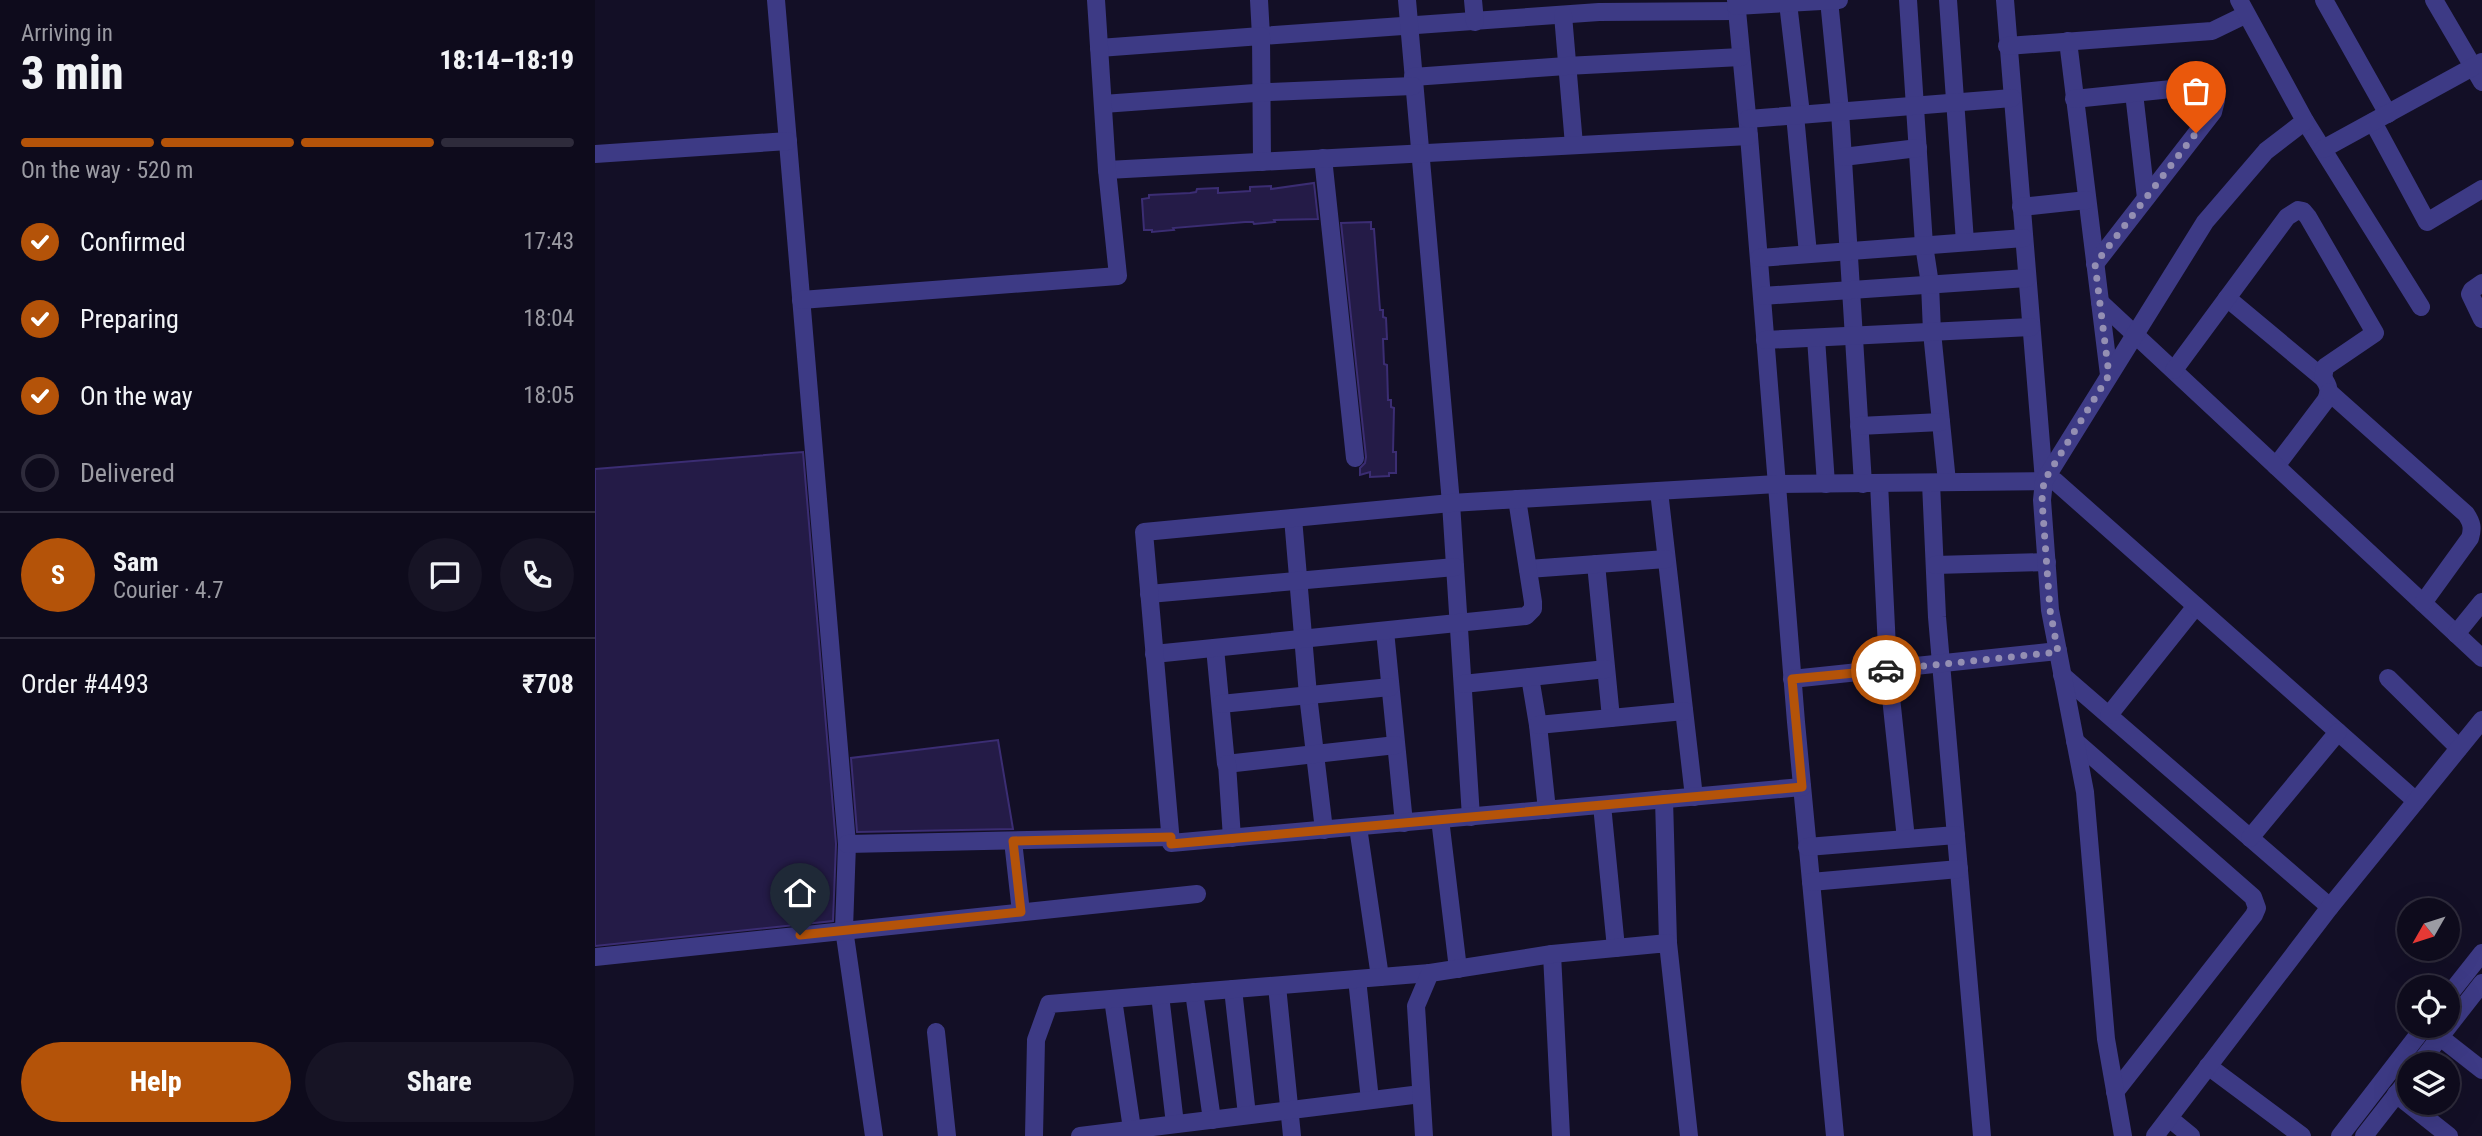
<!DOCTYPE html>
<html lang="en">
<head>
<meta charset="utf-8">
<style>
  :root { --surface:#0e0b1c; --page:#171425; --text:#f1f3f6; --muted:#9b9ba3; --line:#2e2b3b; --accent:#b45309 }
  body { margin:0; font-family:"Roboto Condensed",sans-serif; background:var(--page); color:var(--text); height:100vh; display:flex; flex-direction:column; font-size:26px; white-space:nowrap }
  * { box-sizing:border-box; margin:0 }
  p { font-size:23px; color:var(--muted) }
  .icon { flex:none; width:38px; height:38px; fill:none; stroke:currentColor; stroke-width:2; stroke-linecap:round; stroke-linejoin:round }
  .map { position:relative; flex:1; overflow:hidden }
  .side { display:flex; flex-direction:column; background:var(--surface); width:595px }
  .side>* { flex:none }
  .needle { width:46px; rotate:231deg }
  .buttons { position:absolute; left:1802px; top:898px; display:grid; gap:14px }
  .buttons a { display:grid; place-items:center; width:63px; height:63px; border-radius:50%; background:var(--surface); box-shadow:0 7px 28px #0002,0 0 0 2px var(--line); font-size:35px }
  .pin { position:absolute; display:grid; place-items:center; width:60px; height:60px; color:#fff; margin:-72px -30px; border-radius:50% 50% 50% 0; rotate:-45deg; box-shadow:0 0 7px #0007 }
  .pin .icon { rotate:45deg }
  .courier { position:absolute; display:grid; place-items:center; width:70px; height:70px; margin:-35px; border:5px solid #b45309; border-radius:50%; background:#fff; color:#222; box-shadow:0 2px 9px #0007 }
  .headline em { font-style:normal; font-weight:800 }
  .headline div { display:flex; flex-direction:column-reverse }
  .headline { display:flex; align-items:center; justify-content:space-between; height:119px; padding:0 21px }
  h1 { font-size:46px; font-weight:800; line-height:52px }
  .bar { display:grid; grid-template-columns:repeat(4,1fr); gap:10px 7px; align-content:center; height:84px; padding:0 21px }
  .bar i { height:9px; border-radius:5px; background:var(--line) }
  .bar .selected { background:var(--accent) }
  .bar p { grid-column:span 4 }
  .line { display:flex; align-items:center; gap:18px; padding:0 21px; border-top:2px solid var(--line) }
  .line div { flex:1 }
  .round { display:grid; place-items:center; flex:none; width:74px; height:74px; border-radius:37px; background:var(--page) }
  ol { padding:0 21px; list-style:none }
  li { display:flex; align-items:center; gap:21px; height:77px }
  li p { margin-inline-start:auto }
  li .icon { padding:7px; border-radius:50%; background:var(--accent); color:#fff; stroke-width:4 }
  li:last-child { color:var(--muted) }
  li i { width:38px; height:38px; border:4px solid var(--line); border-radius:50% }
  .primary-button { display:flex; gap:14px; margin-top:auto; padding:14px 21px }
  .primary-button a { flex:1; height:80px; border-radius:42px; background:var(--accent); color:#fff; font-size:28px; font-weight:800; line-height:80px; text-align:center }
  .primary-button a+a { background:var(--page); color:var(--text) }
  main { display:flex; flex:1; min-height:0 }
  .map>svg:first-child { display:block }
  .building { fill:#241b47; stroke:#3b2d73; stroke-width:2 }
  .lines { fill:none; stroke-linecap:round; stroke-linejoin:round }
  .minor { stroke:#3d3a85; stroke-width:18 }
  .done { stroke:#948fb3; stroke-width:7; stroke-dasharray:0 12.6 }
  .route { stroke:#b45309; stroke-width:9 }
</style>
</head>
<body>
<main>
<section class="side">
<div class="headline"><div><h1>3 min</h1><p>Arriving in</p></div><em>18:14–18:19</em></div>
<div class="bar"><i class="selected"></i><i class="selected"></i><i class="selected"></i><i></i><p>On the way · 520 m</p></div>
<ol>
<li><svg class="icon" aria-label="check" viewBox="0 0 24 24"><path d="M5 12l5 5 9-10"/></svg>Confirmed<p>17:43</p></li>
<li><svg class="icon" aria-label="check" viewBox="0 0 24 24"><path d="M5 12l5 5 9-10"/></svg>Preparing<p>18:04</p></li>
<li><svg class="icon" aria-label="check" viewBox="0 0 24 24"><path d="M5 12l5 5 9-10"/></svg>On the way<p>18:05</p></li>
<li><i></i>Delivered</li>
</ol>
<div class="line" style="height:126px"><b class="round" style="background:var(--accent);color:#fff">S</b><div><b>Sam</b><p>Courier · 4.7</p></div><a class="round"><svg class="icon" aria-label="chat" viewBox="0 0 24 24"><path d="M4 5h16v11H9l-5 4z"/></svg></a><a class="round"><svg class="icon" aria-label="phone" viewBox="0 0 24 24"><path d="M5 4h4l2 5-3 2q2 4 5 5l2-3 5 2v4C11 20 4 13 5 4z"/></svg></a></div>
<div class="line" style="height:91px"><div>Order #4493</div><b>₹708</b></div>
<div class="primary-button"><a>Help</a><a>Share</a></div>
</section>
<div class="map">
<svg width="1887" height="1136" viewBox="0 0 1887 1136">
  <rect width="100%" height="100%" fill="#130f26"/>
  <g class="building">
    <polygon points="719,183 723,219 679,220 680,222 659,224 658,222 650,222 578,228 579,230 557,232 557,230 549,230 547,199 554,198 554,195 595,193 601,192 602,189 623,188 623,193 655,191 655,187 676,186 676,189"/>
    <polygon points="776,222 776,229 779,229 785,310 788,310 788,317 791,318 792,339 788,339 789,364 792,365 793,400 796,400 796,407 799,408 798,452 801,452 801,473 794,473 794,476 775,477 775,472 765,475 765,468 770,463 771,457 746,223"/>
    <polygon points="208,452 241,844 238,921 0,946 0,469"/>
    <polygon points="403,740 418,829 262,832 256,758"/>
  </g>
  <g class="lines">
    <g class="minor">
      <polyline points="181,0 252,844 249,929 279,1136"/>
      <polyline points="664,0 666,36 1004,12 1142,11"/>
      <polyline points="812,0 856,503 876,817"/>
      <polyline points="878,0 880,22"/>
      <polyline points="1141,0 1154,136 1201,722 1240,1136"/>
      <polyline points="1234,0 1245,111 1268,484"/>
      <polyline points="1313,0 1329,245 1335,284 1337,332 1352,482"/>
      <polyline points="1353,0 1370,242"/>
      <polyline points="1410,0 1449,481"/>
      <polyline points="1729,0 1793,114"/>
      <polyline points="1839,0 1887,82"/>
      <polyline points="1193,3 1206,114"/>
      <polyline points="1141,6 1244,0"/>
      <polyline points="968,15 979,145"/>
      <polyline points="1473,41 1514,375"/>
      <polyline points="1412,46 1617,31 1650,15"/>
      <polyline points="504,48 666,36 667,162"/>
      <polyline points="818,77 971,66 1146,57"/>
      <polyline points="1539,93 1551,198"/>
      <polyline points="1479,99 1606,86 1621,100 1618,112 1500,264"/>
      <polyline points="508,104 674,92 818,86"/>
      <polyline points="1200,115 1213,254"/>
      <polyline points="1153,119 1417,98"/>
      <polyline points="1710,121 1826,307"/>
      <polyline points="1778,122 1832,222 1887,189"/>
      <polyline points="1728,149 1887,62"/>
      <polyline points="0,154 193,141"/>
      <polyline points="1248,157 1323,148"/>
      <polyline points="728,158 760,458"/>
      <polyline points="512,170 1154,136"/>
      <polyline points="1426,207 1492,200"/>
      <polyline points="1164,258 1429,238"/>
      <polyline points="1887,283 1877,290 1875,294 1887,319"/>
      <polyline points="1167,296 1432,278"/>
      <path d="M1632,298l96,80c6,8 7,13 3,22l-50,66"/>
      <polyline points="206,300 523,276 512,170 501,0"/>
      <polyline points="1505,302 1887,658"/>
      <polyline points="1221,338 1231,484"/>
      <polyline points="1170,340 1436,327"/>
      <polyline points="1579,370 1692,217 1703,210 1708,211 1713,217 1780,333 1730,367 1728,378"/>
      <path d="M1734,392l137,122c6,9 7,14 4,24l-47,65"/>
      <polyline points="1264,426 1346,422"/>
      <polyline points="1284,483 1293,669 1311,839"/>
      <polyline points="1336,483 1342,617 1387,1136"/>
      <polyline points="1064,491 1099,797"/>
      <polyline points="698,518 713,695 729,830"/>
      <polyline points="1001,564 1016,718"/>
      <polyline points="1340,565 1452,562"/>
      <polyline points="933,569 1071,559"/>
      <polyline points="554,594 860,567"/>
      <polyline points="790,631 809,823"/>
      <polyline points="1861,634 1887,602"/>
      <polyline points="620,648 631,764 801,745"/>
      <polyline points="559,654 931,616 938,609 938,602 922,499"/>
      <polyline points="1467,675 1735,907"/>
      <polyline points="935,677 943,725 952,810"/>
      <polyline points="1793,678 1864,748"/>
      <polyline points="1197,679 1463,651"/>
      <polyline points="868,684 1011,669"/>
      <polyline points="626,704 795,687"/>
      <polyline points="1514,715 1601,606"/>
      <polyline points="943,725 1089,711"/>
      <polyline points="1480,741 1658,897 1662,908 1659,915 1520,1092"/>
      <polyline points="632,764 637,838"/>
      <polyline points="1207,787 576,843 549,532 856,503 1182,484 1460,481 1821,801"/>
      <polyline points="1069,799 1073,943"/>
      <polyline points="1007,805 1021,948"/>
      <polyline points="845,819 863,969"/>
      <polyline points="763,827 785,977"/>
      <polyline points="1655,838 1743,732"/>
      <polyline points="418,841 426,912"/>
      <polyline points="252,844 576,837"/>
      <polyline points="1212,847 1361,835"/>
      <polyline points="1216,882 1364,869"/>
      <polyline points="957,954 966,1136"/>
      <polyline points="0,957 602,894"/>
      <polyline points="762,979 775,1100"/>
      <polyline points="682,986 697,1136"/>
      <polyline points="638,989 652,1115"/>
      <polyline points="599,992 617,1120"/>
      <polyline points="565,995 580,1124"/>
      <polyline points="1853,996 1887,953"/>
      <polyline points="518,999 537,1129"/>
      <polyline points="341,1032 352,1136"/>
      <polyline points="1845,1037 1887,1070"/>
      <polyline points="1824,1064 1887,983"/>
      <polyline points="1613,1066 1707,1136"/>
      <polyline points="1801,1094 1854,1136"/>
      <polyline points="1574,1118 1596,1136"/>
      <polyline points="439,1136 441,1040 454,1004 835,973"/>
      <polyline points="485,1136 826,1094"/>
      <polyline points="829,1136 821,1006 835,973 957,954 1073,943 1094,1136"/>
      <polyline points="1528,1136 1511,1039 1490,792 1455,610 1447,500 1449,481 1610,222 1671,151 1710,121 1644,0"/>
      <polyline points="1560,1136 1735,907 1887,720"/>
      <polyline points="1745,1136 1830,1026"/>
      <polyline points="1769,1136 1815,1077"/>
    </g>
  </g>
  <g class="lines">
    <polyline class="done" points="1291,670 1463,652 1455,610 1447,500 1449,481 1514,375 1500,264 1601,133"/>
    <polyline class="route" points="205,935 426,912 418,841 576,837 576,844 1207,787 1197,679 1291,670"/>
  </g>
</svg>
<div class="buttons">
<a><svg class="needle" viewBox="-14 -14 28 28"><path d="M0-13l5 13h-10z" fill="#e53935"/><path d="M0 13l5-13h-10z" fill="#9b9ba3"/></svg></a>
<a><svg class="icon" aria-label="locate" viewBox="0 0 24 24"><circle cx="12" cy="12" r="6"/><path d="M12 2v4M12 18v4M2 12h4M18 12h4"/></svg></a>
<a><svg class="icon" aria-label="layers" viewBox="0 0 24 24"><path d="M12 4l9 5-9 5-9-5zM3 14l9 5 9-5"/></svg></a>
</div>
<div class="pin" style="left:1601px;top:133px;background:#ea580c"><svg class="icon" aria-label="bag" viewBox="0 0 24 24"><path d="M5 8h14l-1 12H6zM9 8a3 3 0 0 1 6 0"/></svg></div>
<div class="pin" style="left:205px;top:935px;background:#1f2937"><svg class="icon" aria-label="home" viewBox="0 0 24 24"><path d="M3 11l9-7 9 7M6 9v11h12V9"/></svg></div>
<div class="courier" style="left:1291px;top:670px"><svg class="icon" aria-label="car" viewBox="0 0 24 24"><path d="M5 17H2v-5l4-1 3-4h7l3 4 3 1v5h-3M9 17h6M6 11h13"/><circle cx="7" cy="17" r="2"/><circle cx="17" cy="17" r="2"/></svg></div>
</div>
</main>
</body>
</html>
